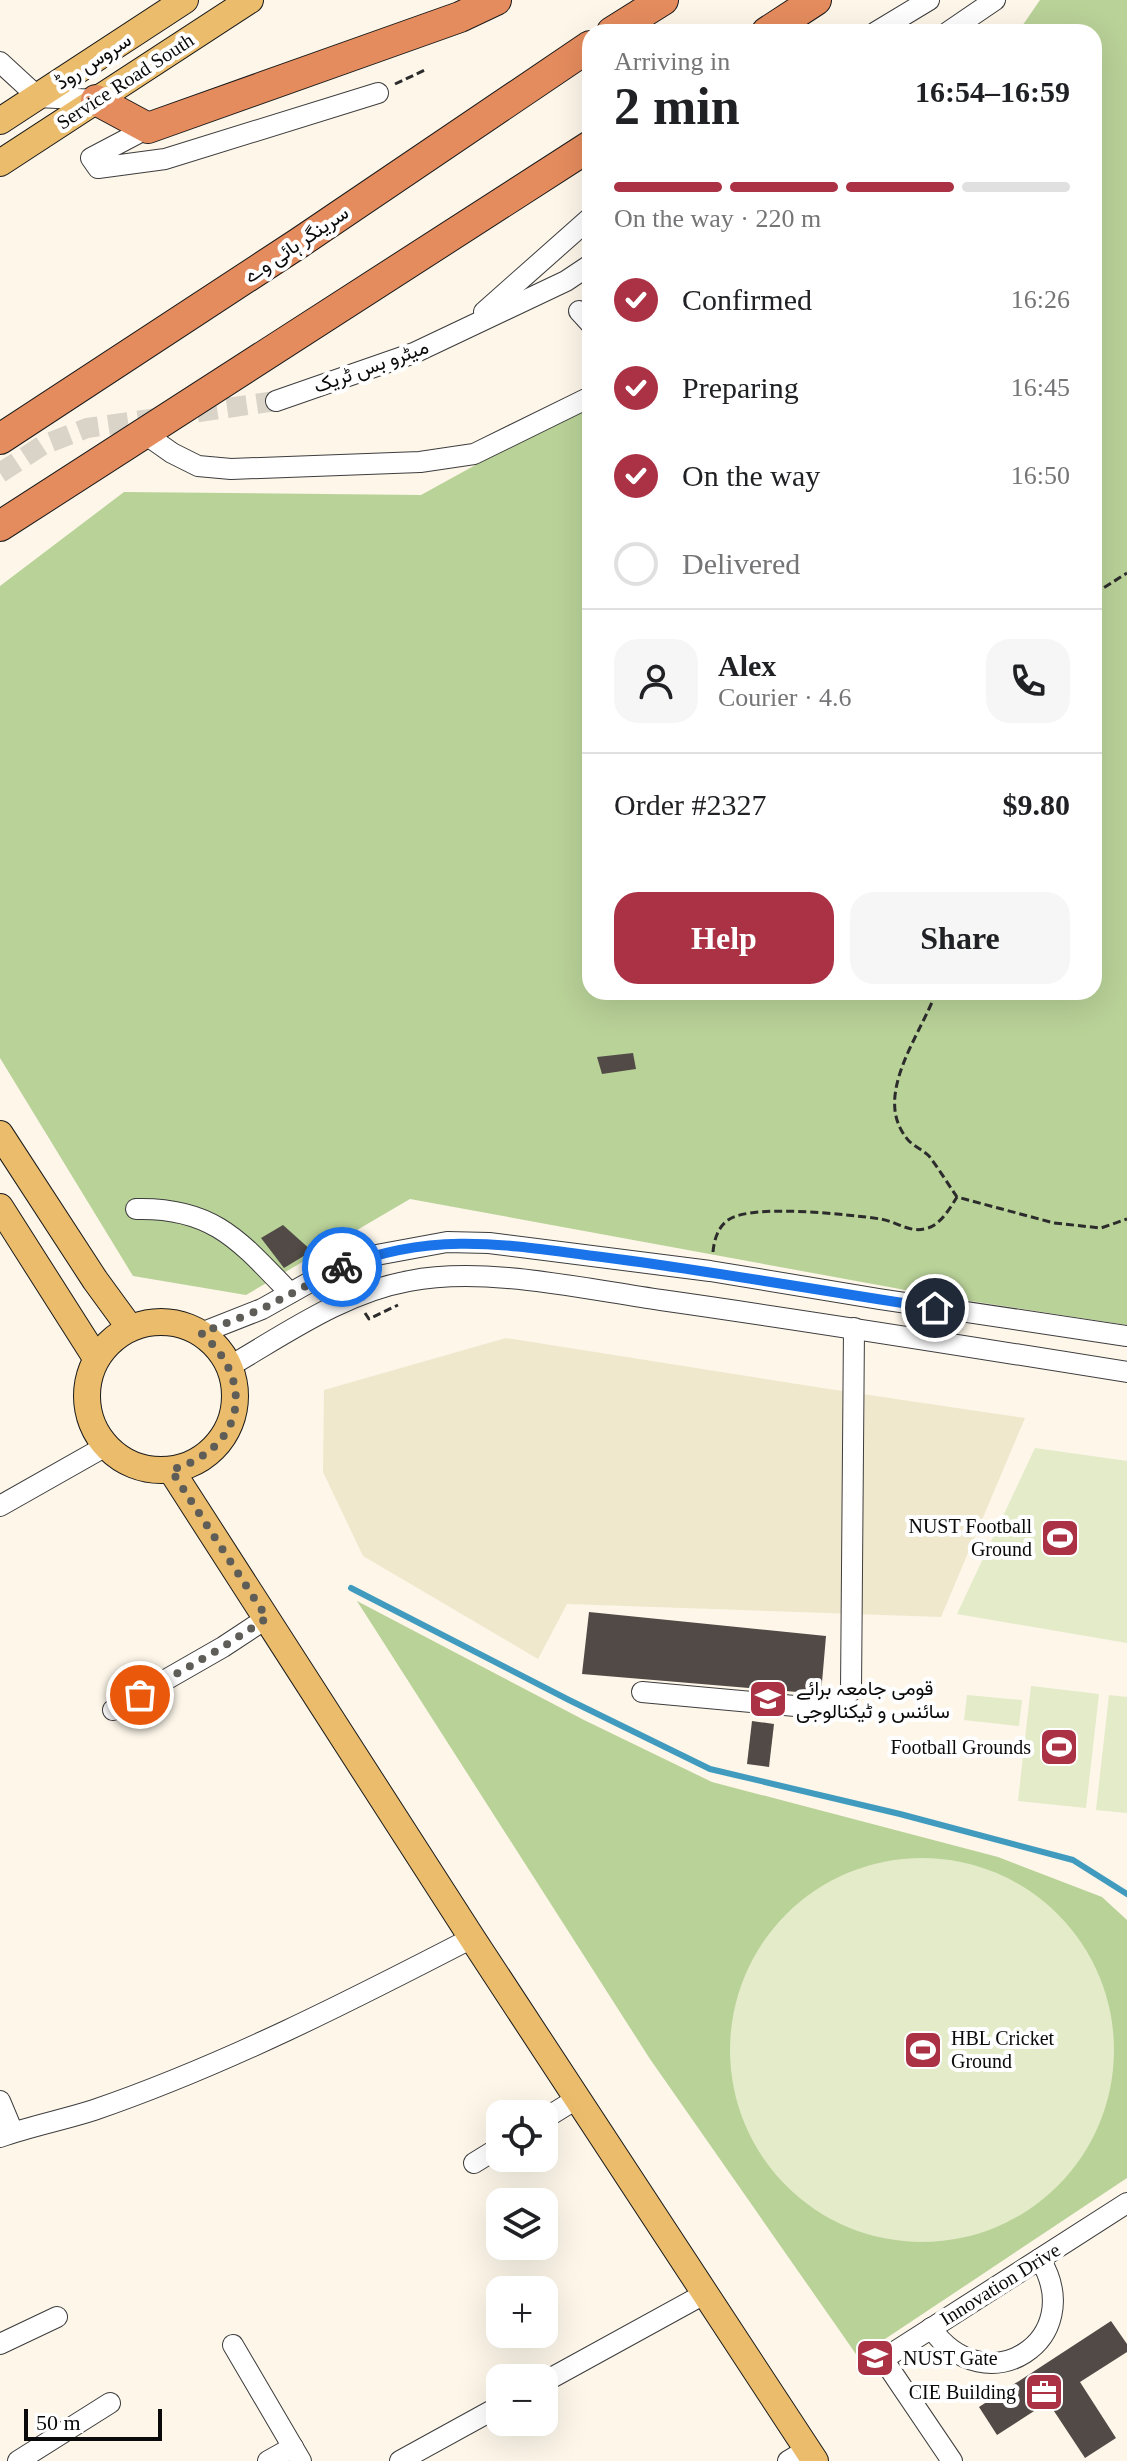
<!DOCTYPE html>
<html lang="en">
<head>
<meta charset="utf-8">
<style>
  :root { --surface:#fff; --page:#f6f6f6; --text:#202124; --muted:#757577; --line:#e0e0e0; --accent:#ab3145 }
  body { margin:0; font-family:"Times New Roman",Vazirmatn,serif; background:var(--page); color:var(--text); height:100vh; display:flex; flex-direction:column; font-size:30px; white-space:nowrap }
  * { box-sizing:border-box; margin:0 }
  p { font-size:26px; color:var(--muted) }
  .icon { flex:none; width:44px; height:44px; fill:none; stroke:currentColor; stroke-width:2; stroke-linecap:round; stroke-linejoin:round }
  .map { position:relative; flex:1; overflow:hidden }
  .panel { position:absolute; left:582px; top:24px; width:520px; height:976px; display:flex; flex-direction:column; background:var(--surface); border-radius:24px; box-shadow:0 8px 32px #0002 }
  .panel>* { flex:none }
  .fabs { position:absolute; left:486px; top:2100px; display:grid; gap:16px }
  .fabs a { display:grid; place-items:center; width:72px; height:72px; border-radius:16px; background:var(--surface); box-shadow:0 8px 32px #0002; font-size:40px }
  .scale { position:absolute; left:24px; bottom:20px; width:138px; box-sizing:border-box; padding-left:8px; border:4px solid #0a0a0a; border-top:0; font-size:22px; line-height:28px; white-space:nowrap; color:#0a0a0a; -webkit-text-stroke:6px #fff; paint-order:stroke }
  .pin { position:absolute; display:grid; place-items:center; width:68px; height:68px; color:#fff; margin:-34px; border:4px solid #fff; border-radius:50%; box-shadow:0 2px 8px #0007 }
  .courier { position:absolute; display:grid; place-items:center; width:80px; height:80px; margin:-40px; border:6px solid #1a73e8; border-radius:50%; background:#fff; color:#222; box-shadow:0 2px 10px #0007 }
  .overview em { font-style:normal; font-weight:700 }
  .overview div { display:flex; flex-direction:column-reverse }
  .overview { display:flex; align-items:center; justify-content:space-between; height:136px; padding:0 32px }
  h1 { font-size:52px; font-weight:700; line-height:60px }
  .bar { display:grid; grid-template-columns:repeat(4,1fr); gap:12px 8px; align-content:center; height:96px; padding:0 32px }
  .bar i { height:10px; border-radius:6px; background:var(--line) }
  .bar .current { background:var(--accent) }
  .bar p { grid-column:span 4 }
  .line { display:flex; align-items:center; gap:20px; padding:0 32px; border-top:2px solid var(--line) }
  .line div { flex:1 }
  .round { display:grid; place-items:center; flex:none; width:84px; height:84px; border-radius:24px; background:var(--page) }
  ol { padding:0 32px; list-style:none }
  li { display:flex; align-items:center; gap:24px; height:88px }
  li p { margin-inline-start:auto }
  li .icon { padding:8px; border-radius:50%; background:var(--accent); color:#fff; stroke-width:4 }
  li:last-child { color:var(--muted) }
  li i { width:44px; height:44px; border:4px solid var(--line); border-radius:50% }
  .action { display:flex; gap:16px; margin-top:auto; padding:16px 32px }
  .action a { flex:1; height:92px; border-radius:24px; background:var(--accent); color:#fff; font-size:32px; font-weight:700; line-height:92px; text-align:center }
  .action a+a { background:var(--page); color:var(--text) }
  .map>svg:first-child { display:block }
  .farmland { fill:#f0e8cc }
  .forest { fill:#b9d298 }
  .pitch { fill:#e3ebc8 }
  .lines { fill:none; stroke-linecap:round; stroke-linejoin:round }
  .stream { stroke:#419bbe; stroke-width:6 }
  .building { fill:#514a47 }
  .minor-tunnel { stroke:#d9d3c8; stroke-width:20; stroke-dasharray:20 10; stroke-linecap:butt }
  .minor-casing { stroke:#3d3d3d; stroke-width:22 }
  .major-casing { stroke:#1b1b1b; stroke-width:28 }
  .highway-casing { stroke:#1b1b1b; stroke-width:32 }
  .path { stroke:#2c2c2c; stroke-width:3; stroke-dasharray:8 4; stroke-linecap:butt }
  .minor { stroke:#fff; stroke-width:20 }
  .major { stroke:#eabc6b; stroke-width:26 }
  .highway { stroke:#e58c5e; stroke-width:30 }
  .done { stroke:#5f5d58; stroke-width:8; stroke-dasharray:0 14.4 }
  .route { stroke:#1a73e8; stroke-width:10 }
  .labels { text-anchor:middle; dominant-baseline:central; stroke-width:8; stroke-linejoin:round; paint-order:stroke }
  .street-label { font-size:20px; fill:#0a0a0a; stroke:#fff }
  .poi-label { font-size:20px; fill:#0a0a0a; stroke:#fff; text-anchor:end }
</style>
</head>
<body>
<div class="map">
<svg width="1127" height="2461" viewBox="0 0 1127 2461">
  <rect width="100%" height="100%" fill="#fdf6e9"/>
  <polygon class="farmland" points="506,1338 842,1391 1025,1418 941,1617 567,1604 538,1659 363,1556 323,1472 324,1390"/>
  <g class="forest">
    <polygon points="1040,0 1127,0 1127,1325 938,1296 410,1199 246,1295 133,1276 0,1058 0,586 124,492 421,495 590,402 590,992 1094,992 1094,32 1018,32"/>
    <polygon points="357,1601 584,1720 712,1782 998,1857 1102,1897 1127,1920 1127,2178 858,2357 650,2059"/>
  </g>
  <g class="pitch">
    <polygon points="1035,1448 1127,1461 1127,1643 957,1614"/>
    <polygon points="1031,1686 1099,1694 1086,1808 1018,1801"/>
    <polygon points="967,1695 1022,1700 1019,1726 964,1720"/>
    <polygon points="1109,1695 1127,1697 1127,1813 1096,1810"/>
    <circle cx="922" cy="2050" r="192"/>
  </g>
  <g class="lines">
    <polyline class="stream" points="351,1588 569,1700 710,1769 900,1814 1073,1860 1127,1894"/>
  </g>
  <g class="building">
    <polygon points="633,1053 636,1069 602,1074 597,1057"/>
    <polygon points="283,1225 312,1251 284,1268 261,1238"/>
    <polygon points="589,1612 826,1636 821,1694 582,1674"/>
    <polygon points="752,1721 774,1724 769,1767 747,1764"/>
    <polygon points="1111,2321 1127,2344 1127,2352 1080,2382 1116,2438 1085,2458 1048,2402 997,2435 979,2407"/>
  </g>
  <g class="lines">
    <polyline class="minor-tunnel" points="0,473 43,445 87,428 276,401"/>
    <defs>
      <g id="minor">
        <polyline points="876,32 929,0"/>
        <polyline points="948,32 995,0"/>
        <polyline points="0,62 38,97 96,100"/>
        <polyline points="148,128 91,158 98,168 165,159 378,93"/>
        <polyline points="579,311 590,323"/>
        <polyline points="484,312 590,218"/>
        <polyline points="276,401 414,353 566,281 590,265"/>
        <polyline points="145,434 172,453 198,466 231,469 420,462 474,454 590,397"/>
        <path d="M136,1209c77,-2 104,32 154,84"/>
        <polyline points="201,1333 262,1309 319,1277 371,1256 447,1242 489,1243 710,1271 879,1299 1127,1336"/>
        <path d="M230,1366c57,-33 113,-73 179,-85 77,-15 174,8 252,19 155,22 311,47 466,72"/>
        <polyline points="0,1506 106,1446"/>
        <path d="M642,1692l175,16c15,-2 23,-5 34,-17l3,-363"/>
        <polyline points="113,1710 223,1647 267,1618"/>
        <polyline points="0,2101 13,2132"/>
        <polyline points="544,2119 578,2098"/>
        <path d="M0,2137c31,-11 63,-17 94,-27 131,-45 256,-109 378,-172"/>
        <polyline points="474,2163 500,2147"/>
        <path d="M931,2328c55,78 158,12 109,-69"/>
        <polyline points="0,2344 57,2317"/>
        <polyline points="233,2345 301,2461"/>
        <polyline points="883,2359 952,2461"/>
        <polyline points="874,2365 1127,2203"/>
        <polyline points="544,2382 706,2293"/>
        <polyline points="18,2461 110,2403"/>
        <polyline points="268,2461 293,2447"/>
        <polyline points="400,2461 500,2406"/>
        <polyline points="788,2461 808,2449"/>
      </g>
      <g id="major">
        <polyline points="0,121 185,0"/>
        <polyline points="0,163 250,0"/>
        <polyline points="0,1134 95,1280 130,1328"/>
        <polyline points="0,1207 96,1358"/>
        <circle cx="161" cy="1396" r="74"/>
        <polyline points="171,1470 472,1938 815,2461"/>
      </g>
      <g id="highway">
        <polyline points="612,32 663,0"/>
        <polyline points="767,32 816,0"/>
        <polyline points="96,100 148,128 460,17 496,0"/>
        <polyline points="0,439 299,243 590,46"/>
        <polyline points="0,526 590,146"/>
      </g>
    </defs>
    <use href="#minor" class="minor-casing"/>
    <use href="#major" class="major-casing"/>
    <use href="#highway" class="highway-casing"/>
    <g class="path">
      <polyline points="395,84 425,70"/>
      <polyline points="1094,594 1127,573"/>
      <path d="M936,992c-15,43 -66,106 -27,149 6,6 14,9 20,15 10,13 19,28 28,41l97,26 47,5 26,-9"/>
      <path d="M713,1252c1,-12 5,-25 15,-32 24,-17 123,-5 153,-1 17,3 29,15 47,9 13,-4 22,-20 29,-31"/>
      <polyline points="365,1313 369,1319 398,1305"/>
    </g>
    <use href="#minor" class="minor"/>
    <use href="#major" class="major"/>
    <use href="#highway" class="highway"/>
  </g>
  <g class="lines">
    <path class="done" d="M140,1695l83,-48 44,-29 -96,-148c72,-21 87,-87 30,-137l61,-24 80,-42"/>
    <path class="route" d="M342,1267c97,-39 176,-20 275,-8 106,14 211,33 318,49"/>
  </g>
  <defs>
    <symbol id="stadium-square" viewBox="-11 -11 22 22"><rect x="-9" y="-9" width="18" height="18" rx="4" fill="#ab3145" stroke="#fff"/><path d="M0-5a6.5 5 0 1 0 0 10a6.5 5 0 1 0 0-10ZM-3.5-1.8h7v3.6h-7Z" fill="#fff"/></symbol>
    <symbol id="university-square" viewBox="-11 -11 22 22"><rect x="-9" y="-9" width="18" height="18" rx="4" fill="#ab3145" stroke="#fff"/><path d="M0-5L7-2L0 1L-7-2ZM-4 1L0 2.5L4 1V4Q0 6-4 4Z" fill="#fff"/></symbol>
    <symbol id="office-square" viewBox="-11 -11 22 22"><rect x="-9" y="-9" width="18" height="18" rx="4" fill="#ab3145" stroke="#fff"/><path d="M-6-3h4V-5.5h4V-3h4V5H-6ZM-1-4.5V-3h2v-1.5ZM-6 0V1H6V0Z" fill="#fff"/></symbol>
  </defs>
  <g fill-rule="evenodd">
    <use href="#stadium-square" x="1038" y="1516" width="44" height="44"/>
    <use href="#university-square" x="746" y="1677" width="44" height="44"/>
    <use href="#stadium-square" x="1037" y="1725" width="44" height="44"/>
    <use href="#stadium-square" x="901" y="2028" width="44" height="44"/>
    <use href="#university-square" x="853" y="2336" width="44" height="44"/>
    <use href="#office-square" x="1022" y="2370" width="44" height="44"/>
  </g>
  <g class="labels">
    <g class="street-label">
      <text transform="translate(93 61) rotate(-33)">سروس روڈ</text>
      <text transform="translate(125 81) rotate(-33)">Service Road South</text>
      <text transform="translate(296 244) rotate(-34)">سرینگر ہائی وے</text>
      <text transform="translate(371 366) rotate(-20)">میٹرو بس ٹریک</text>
      <text transform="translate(1000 2284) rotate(-32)">Innovation Drive</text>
    </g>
    <g class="poi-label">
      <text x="1032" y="1526">NUST Football<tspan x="1032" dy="23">Ground</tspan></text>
      <text x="796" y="1688" text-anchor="start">قومی جامعہ برائے<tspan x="796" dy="23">سائنس و ٹیکنالوجی</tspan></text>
      <text x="1031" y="1747">Football Grounds</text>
      <text x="951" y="2038" text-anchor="start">HBL Cricket<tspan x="951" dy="23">Ground</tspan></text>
      <text x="903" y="2358" text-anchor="start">NUST Gate</text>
      <text x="1016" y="2392">CIE Building</text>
    </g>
  </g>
</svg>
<div class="fabs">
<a><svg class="icon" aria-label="locate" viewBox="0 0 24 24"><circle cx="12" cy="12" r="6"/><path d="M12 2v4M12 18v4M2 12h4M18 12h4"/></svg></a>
<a><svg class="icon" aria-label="layers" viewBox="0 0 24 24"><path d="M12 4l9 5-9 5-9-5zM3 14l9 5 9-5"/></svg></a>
<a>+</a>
<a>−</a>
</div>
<div class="scale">50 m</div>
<div class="pin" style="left:140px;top:1695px;background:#ea580c"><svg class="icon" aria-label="bag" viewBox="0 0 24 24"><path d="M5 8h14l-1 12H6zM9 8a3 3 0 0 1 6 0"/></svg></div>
<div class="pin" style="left:935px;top:1308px;background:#1f2937"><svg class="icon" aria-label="home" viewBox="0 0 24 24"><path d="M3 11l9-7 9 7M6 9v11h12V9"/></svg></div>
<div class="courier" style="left:342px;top:1267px"><svg class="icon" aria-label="bike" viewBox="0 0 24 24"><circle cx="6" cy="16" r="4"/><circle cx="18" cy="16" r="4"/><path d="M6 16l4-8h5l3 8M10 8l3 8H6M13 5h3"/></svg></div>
<section class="panel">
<div class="overview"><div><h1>2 min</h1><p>Arriving in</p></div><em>16:54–16:59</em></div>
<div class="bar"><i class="current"></i><i class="current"></i><i class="current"></i><i></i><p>On the way · 220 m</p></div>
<ol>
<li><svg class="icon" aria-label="check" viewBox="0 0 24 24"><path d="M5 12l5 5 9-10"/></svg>Confirmed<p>16:26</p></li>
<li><svg class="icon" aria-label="check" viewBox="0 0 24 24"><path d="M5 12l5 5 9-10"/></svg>Preparing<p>16:45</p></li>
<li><svg class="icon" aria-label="check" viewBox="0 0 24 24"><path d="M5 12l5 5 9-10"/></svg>On the way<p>16:50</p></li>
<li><i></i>Delivered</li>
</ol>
<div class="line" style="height:144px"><a class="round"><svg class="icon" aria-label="person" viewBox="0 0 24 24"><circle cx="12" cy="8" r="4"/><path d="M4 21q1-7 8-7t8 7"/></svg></a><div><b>Alex</b><p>Courier · 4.6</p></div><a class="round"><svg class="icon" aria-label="phone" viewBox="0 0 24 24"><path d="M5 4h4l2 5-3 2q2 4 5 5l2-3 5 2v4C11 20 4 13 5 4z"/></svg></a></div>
<div class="line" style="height:104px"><div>Order #2327</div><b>$9.80</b></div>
<div class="action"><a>Help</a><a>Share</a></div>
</section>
</div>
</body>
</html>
